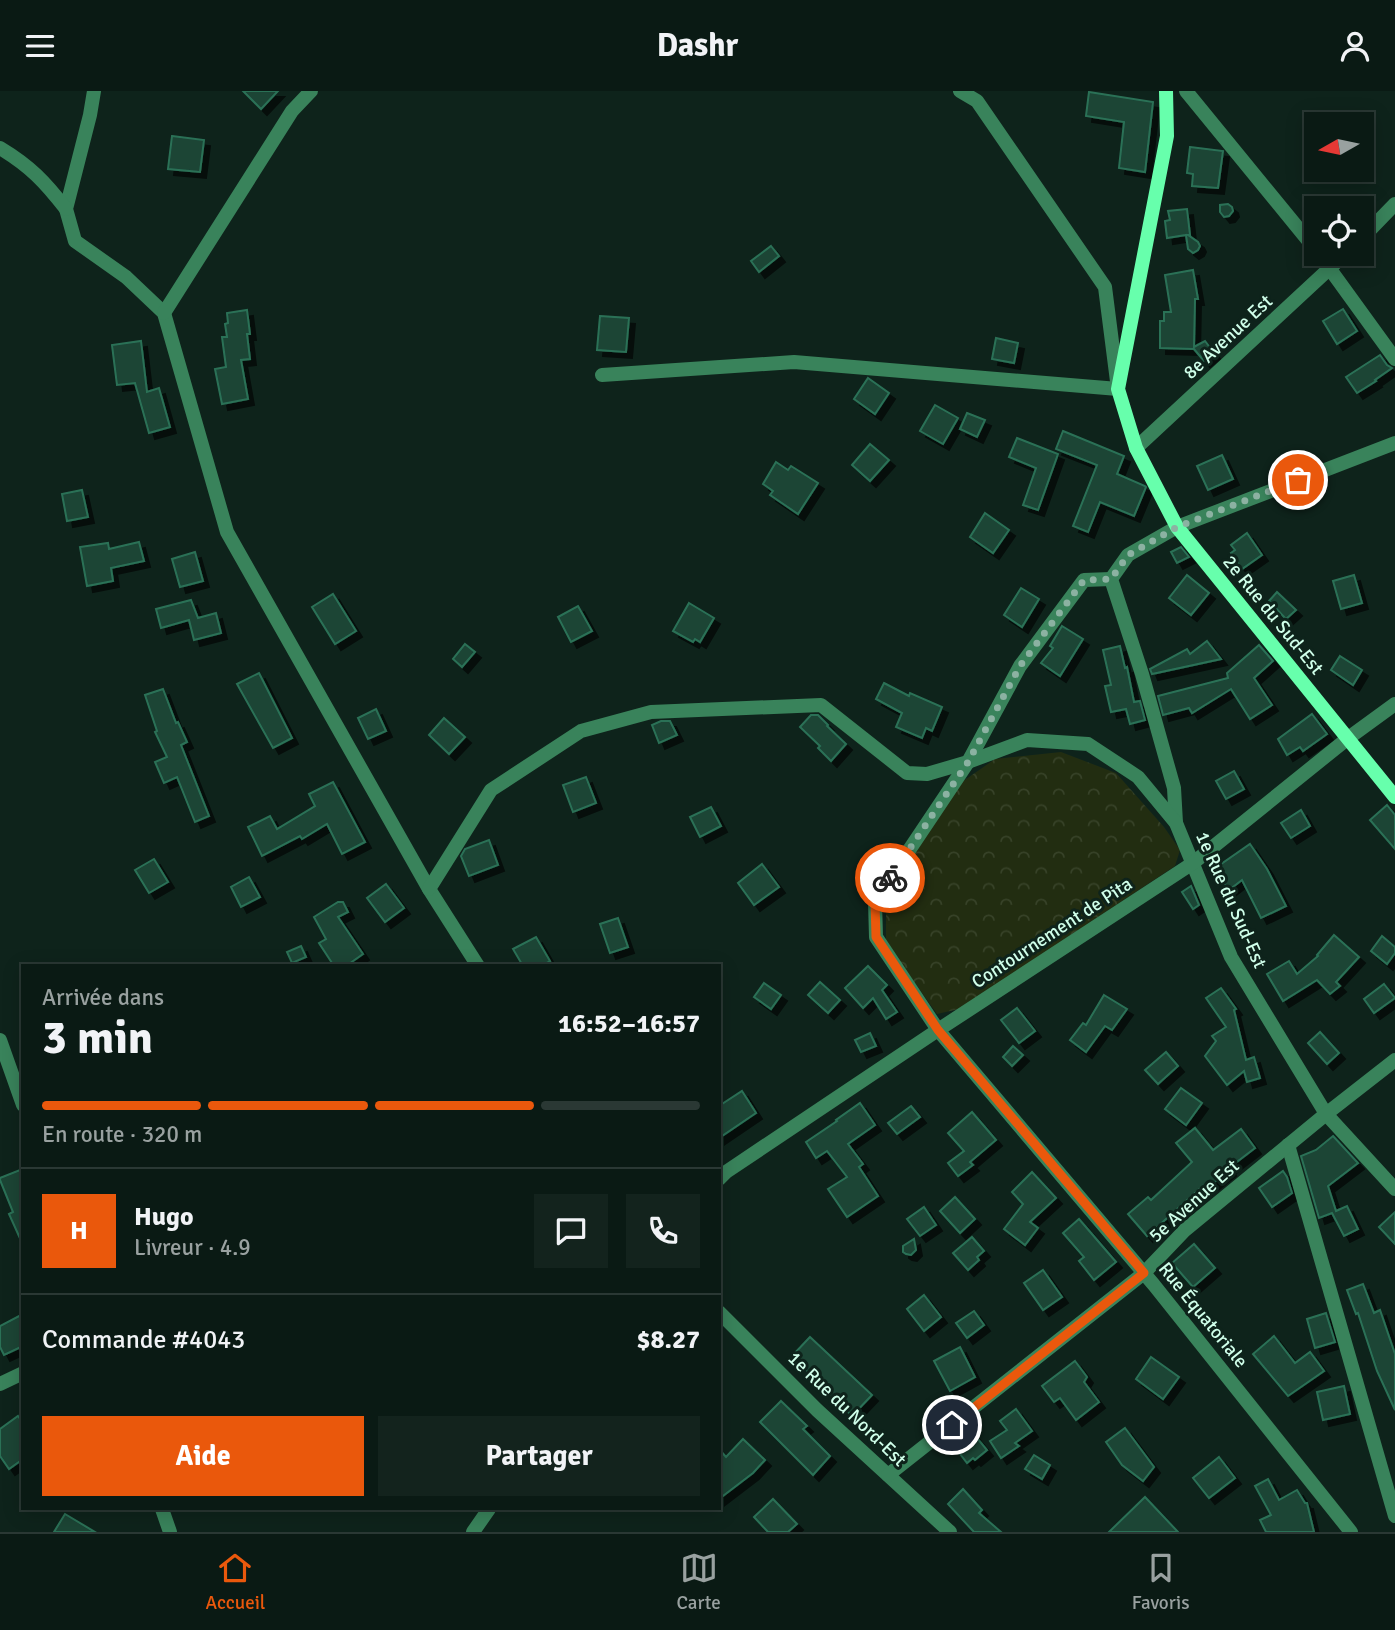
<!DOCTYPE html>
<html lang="fr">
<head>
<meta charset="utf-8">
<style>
  :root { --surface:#0a1a14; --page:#13231d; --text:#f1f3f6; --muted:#99a1a0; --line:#2a3834; --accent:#ea580c }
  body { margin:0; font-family:Signika,sans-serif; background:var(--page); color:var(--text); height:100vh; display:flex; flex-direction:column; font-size:26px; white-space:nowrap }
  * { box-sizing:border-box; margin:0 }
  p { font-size:23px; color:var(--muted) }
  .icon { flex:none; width:38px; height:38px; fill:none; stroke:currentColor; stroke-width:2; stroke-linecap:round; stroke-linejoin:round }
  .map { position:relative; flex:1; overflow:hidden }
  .panel { position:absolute; left:21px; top:873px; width:700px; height:546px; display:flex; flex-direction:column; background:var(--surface); border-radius:0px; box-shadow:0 4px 18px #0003,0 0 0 2px var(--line) }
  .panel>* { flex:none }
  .needle { width:46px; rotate:261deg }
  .buttons { position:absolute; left:1304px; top:21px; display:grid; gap:14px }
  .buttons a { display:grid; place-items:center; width:70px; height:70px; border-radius:0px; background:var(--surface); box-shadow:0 4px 18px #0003,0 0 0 2px var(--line); font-size:35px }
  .pin { position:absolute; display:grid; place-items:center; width:60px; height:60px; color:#fff; margin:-30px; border:4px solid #fff; border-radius:50%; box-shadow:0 2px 7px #0007 }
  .courier { position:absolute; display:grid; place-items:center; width:70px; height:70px; margin:-35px; border:5px solid #ea580c; border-radius:50%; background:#fff; color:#222; box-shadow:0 2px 9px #0007 }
  .overview em { font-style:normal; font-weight:700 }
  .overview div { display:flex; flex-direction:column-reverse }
  .overview { display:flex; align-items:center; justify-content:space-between; height:119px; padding:0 21px }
  h1 { font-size:46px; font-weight:700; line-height:52px }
  .bar { display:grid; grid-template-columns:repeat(4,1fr); gap:10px 7px; align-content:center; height:84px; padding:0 21px }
  .bar i { height:9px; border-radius:5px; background:var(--line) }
  .bar .on { background:var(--accent) }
  .bar p { grid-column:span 4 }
  .line { display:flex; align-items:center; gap:18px; padding:0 21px; border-top:2px solid var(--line) }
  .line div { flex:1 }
  .round { display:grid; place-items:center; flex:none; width:74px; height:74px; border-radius:0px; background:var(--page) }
  .button { display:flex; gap:14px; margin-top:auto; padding:14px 21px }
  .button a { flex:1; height:80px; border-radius:0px; background:var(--accent); color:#fff; font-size:28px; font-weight:700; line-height:80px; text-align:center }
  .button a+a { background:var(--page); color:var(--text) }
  header { display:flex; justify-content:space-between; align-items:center; height:91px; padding:0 21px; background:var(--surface); font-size:32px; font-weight:700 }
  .menu { display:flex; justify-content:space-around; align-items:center; height:98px; border-top:2px solid var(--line); background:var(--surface); font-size:19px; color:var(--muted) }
  .menu a { display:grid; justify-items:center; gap:4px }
  .menu .on { color:var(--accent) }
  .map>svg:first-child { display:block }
  .forest { fill:url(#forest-crowns) }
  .building { fill:#1a4435; stroke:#2c7157; stroke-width:2; filter:url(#shadow) }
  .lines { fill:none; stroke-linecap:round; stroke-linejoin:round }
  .street { stroke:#39835b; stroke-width:14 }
  .secondary { stroke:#67ffac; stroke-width:14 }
  .done { stroke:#8cb2a2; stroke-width:7; stroke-dasharray:0 12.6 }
  .route { stroke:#ea580c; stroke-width:9 }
  .labels { text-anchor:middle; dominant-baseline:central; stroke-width:6; stroke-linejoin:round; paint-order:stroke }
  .street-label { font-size:19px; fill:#d0ffea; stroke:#0e231b }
</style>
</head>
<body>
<header><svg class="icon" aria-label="menu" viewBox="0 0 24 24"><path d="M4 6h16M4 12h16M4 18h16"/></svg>Dashr<svg class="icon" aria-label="person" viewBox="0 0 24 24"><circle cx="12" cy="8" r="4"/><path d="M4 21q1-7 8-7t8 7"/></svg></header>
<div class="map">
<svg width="1395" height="1441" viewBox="0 0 1395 1441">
  <defs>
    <pattern id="forest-crowns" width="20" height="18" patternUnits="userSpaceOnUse" patternTransform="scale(1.75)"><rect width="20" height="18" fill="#222d11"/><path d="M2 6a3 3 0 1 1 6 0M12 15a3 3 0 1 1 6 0" fill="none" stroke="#374228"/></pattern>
    <filter id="shadow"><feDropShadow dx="6" dy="6" stdDeviation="0" flood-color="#0009"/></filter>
  </defs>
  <rect width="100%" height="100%" fill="#0e231b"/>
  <polygon class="forest" points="1061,661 1116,682 1164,736 1180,759 1175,775 959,918 937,923 886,851 886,802 959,693 995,668"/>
  <g class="building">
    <polygon points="243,0 278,0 261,18"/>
    <polygon points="1089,1 1153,11 1145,81 1119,77 1124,31 1086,25"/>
    <polygon points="172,45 204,49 200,81 168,78"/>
    <polygon points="1190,56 1223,60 1218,97 1192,95 1193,83 1187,82"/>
    <polygon points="1228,113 1232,116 1233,120 1229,125 1224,126 1220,121 1220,114"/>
    <polygon points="1187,118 1190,144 1188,144 1198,151 1200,155 1198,159 1193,162 1188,158 1186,144 1167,147 1165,130 1170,129 1168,120"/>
    <polygon points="771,155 779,165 759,181 751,170"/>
    <polygon points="1193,179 1198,208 1195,208 1194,256 1205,250 1214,262 1204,270 1194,258 1160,257 1160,230 1164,230 1164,221 1171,221 1165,184"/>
    <polygon points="1343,218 1357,240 1337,253 1323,230"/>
    <polygon points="247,219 250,243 247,243 250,268 241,269 248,308 222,313 215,278 226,276 222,246 227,246 225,233 228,232 227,222"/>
    <polygon points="600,225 629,227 626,261 597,259"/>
    <polygon points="996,247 1018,252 1014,272 992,268"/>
    <polygon points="141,250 147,301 159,297 170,336 149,342 135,292 117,294 112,254"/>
    <polygon points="1380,264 1387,274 1392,277 1375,289 1376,290 1357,302 1346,286"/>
    <polygon points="868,287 889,302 875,323 854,308"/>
    <polygon points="935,314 958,327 943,353 920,340"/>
    <polygon points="967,322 985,329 977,346 960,338"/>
    <polygon points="1063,340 1124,365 1117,383 1145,395 1146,396 1134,425 1100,411 1088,441 1073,435 1097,374 1056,358"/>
    <polygon points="1017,347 1058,363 1038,419 1023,414 1036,377 1009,366"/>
    <polygon points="870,353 889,369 870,390 852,374"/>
    <polygon points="1222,364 1233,388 1208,399 1197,375"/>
    <polygon points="776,371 788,379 791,375 818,392 798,423 770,404 773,400 763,393"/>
    <polygon points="82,399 88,426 67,430 62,403"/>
    <polygon points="985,422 1009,439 993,462 970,446"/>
    <polygon points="1247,442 1262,464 1242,478 1231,462 1235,459 1231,454"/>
    <polygon points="139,451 144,470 111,477 113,490 87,495 80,456 108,452 109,458"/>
    <polygon points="1181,456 1189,466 1177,472 1171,461"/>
    <polygon points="195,461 203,490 180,496 172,468"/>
    <polygon points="1187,484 1209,502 1191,524 1169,507"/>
    <polygon points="1354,484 1362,512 1341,518 1333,490"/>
    <polygon points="1021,497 1039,508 1022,536 1004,524"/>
    <polygon points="1277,501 1296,519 1286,528 1269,510"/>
    <polygon points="333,503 356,540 335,553 312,516"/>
    <polygon points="191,509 198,527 216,522 221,542 194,549 189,529 161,537 156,518"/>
    <polygon points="689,512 714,527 700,551 695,548 693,551 673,540"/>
    <polygon points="578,515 592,540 571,551 558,526"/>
    <polygon points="1062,535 1083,548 1060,585 1041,572 1053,557 1050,555"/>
    <polygon points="1207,550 1221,568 1152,583 1150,578 1187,558 1190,563"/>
    <polygon points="465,553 475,561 462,576 453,568"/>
    <polygon points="1259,554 1273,570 1254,587 1272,614 1250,628 1231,598 1192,622 1189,617 1163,624 1158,605 1228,587 1227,582"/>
    <polygon points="1120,555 1125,577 1127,576 1134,611 1140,610 1145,629 1130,633 1126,618 1111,621 1105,595 1111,594 1103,559"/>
    <polygon points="1340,565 1362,579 1353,594 1331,579"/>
    <polygon points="259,582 292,647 273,657 237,593"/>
    <polygon points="884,592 909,605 910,602 942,616 932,640 926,637 922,647 896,636 902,622 876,608"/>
    <polygon points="163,598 176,632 178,631 187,651 181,654 209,725 195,731 177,686 164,692 155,671 167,666 155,641 157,640 145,604"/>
    <polygon points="376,618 386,640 368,648 358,627"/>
    <polygon points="1312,623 1327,643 1303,660 1300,656 1287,664 1278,648"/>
    <polygon points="811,624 818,624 828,634 827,635 846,653 831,670 818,657 820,655 800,636"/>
    <polygon points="444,627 465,646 449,663 429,644"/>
    <polygon points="661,630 670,630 677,644 659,652 652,634"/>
    <polygon points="1234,680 1244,698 1226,708 1216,690"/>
    <polygon points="586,686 596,712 573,721 563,694"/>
    <polygon points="333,691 365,751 342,763 327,733 302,748 300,745 262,765 248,736 270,725 277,738 315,715 309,703"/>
    <polygon points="1387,714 1395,724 1395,758 1370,729"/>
    <polygon points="711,716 721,735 700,746 690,726"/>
    <polygon points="1301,719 1310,735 1291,747 1281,732"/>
    <polygon points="489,749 498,774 469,785 461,765 465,758"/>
    <polygon points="1250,753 1267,778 1286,815 1261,827 1242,789 1229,799 1214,778"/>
    <polygon points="154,768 168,791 149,802 135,779"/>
    <polygon points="762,773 779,796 754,814 738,792"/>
    <polygon points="249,786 260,806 241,816 231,796"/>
    <polygon points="386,793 404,817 385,831 367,807"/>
    <polygon points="1191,795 1199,814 1193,818 1182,801"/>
    <polygon points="338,811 343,811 348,821 338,826 363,863 346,875 334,875 319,852 326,848 314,826"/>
    <polygon points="618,827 628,856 610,862 600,833"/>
    <polygon points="1334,844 1359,866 1336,891 1340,895 1330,903 1317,889 1283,910 1267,883 1289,870 1297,883 1318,865 1317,864"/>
    <polygon points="1382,845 1395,856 1395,862 1387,873 1371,860"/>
    <polygon points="536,846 550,870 541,875 523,875 513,858"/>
    <polygon points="301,855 306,866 292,872 287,861"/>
    <polygon points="868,875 887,894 882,899 897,921 886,928 873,907 863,917 845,897"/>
    <polygon points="820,891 840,909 828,922 808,904"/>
    <polygon points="764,892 781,904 771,918 754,906"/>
    <polygon points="1384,893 1395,907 1374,922 1364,908"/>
    <polygon points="1221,897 1236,918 1234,919 1246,969 1254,966 1260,987 1247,991 1244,980 1227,994 1205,965 1216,950 1212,945 1226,936 1206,907"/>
    <polygon points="1104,904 1127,918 1112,939 1105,935 1086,961 1070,949 1083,932 1086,934"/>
    <polygon points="1017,917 1035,940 1019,952 1001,929"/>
    <polygon points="1320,941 1339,962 1327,973 1308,952"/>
    <polygon points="870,942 876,955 861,961 855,949"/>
    <polygon points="1013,955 1023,964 1012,975 1003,966"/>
    <polygon points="1166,961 1178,975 1158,993 1145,979"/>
    <polygon points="1181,997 1202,1012 1186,1034 1165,1018"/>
    <polygon points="742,1000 756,1022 719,1047 719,1015"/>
    <polygon points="860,1012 875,1034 848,1053 863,1073 859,1076 878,1105 847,1126 828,1098 847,1086 827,1060 816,1067 806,1051 837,1030 836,1029"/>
    <polygon points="911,1015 920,1026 897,1043 888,1032"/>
    <polygon points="972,1021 996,1049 970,1071 973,1074 958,1085 948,1072 964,1060 948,1042"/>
    <polygon points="1195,1037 1213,1059 1241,1038 1255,1057 1229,1077 1230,1079 1206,1098 1203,1095 1147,1145 1128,1123 1148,1106 1151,1109 1192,1071 1176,1052"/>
    <polygon points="1333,1045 1358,1072 1328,1095 1336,1120 1347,1115 1358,1138 1344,1145 1332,1122 1319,1127 1301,1065 1316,1059"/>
    <polygon points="20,1079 23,1086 23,1154 9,1123 13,1121 0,1089 0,1087"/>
    <polygon points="1283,1080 1287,1086 1292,1102 1272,1116 1259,1097"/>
    <polygon points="1032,1081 1056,1107 1030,1131 1038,1137 1025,1154 1004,1138 1023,1113 1012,1101"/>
    <polygon points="955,1106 975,1128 960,1142 940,1120"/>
    <polygon points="924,1116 936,1134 920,1145 907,1128"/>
    <polygon points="1395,1121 1395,1153 1379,1136"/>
    <polygon points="1079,1128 1116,1171 1094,1189 1079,1170 1084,1166 1063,1142"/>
    <polygon points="972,1146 984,1160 977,1166 979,1169 968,1179 953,1162"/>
    <polygon points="914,1148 916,1159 911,1164 906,1163 903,1161 903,1155"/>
    <polygon points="1194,1153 1215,1177 1193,1196 1172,1172"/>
    <polygon points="1043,1179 1062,1206 1043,1219 1024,1192"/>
    <polygon points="1363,1193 1374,1222 1380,1219 1395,1263 1395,1319 1377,1280 1358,1222 1356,1223 1347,1199"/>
    <polygon points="924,1204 941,1226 924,1240 907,1218"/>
    <polygon points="974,1220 984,1234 967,1247 956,1232"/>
    <polygon points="1326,1222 1335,1251 1315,1257 1307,1228"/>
    <polygon points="23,1223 23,1255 4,1264 0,1256 0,1235"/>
    <polygon points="1274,1245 1295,1272 1310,1261 1324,1280 1288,1305 1253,1263"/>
    <polygon points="810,1246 872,1304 852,1325 792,1265"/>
    <polygon points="960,1256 975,1286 950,1300 934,1270"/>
    <polygon points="1151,1266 1179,1286 1163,1308 1136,1288"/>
    <polygon points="1075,1270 1087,1286 1084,1291 1099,1311 1076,1329 1060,1307 1054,1311 1042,1295"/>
    <polygon points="1344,1295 1350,1323 1323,1329 1317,1301"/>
    <polygon points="781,1310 807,1335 803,1338 830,1365 813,1384 760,1331"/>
    <polygon points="1016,1318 1032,1340 1015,1352 1019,1355 1001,1367 990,1350 1007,1339 1000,1330"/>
    <polygon points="18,1325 23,1332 23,1368 9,1378 0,1365 0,1338"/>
    <polygon points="1125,1337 1154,1376 1143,1390 1122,1374 1106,1351"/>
    <polygon points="972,1341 987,1359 975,1369 973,1367 967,1372 954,1355"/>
    <polygon points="743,1348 765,1369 753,1382 719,1408 719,1358 726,1366"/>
    <polygon points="1034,1364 1050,1374 1042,1388 1025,1378"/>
    <polygon points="1219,1366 1235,1387 1209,1407 1193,1387"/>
    <polygon points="1268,1388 1279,1409 1297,1399 1305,1412 1307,1412 1314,1441 1266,1441 1260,1429 1271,1424 1255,1395"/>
    <polygon points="963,1398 982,1419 979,1422 1001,1441 974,1441 948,1413"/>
    <polygon points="1145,1406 1178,1441 1109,1441"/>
    <polygon points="773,1408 797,1433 788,1441 768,1441 754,1426"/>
    <polygon points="65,1423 95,1441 54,1441"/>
  </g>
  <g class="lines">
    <g class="street">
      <polyline points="94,0 90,24 66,118 75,150 126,186 164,222 227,441 429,798 478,875"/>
      <polyline points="1186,0 1316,159"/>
      <path d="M0,57c30,18 45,34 66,61"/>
      <polyline points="1362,147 1395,113"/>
      <polyline points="1319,163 1395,268"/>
      <polyline points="164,222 292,20 311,0"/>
      <polyline points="602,284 794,271 1118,298 1105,196 977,10 960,0"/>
      <polyline points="1136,357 1345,163"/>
      <polyline points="1111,488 1084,489 1020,575 968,671 875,810 876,846 938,939 1154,1194 1351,1441"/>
      <polyline points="1176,732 1174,697 1142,583 1111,488 1128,464 1177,436 1395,352"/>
      <polyline points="429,798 491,699 581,640 651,621 821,614 907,682 927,683 968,671 1027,649 1088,653 1138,686 1176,732 1231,866 1326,1023 1395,1098"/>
      <polyline points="0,949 23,1014"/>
      <polyline points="1288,1054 1395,1425"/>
      <polyline points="719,1088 726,1081 938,939 1193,772 1347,648 1395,613"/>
      <polyline points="719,1221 817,1319 950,1441"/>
      <polyline points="0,1293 23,1282"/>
      <polyline points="888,1384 1144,1182 1185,1139 1326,1023 1395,969"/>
      <polyline points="162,1418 170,1441"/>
      <polyline points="473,1441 489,1418"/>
    </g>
    <polyline class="secondary" points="1166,0 1167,45 1118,298 1136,357 1177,436 1395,706"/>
  </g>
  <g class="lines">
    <polyline class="done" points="890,787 968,671 1020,575 1084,489 1111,488 1128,464 1177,436 1298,389"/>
    <polyline class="route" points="890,787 875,810 876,846 938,939 1144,1182 952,1334"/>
  </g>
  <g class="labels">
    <g class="street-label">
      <text transform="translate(1228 246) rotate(-43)">8e Avenue Est</text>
      <text transform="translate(1273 524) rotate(51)">2e Rue du Sud-Est</text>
      <text transform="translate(1231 809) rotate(66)">1e Rue du Sud-Est</text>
      <text transform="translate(1052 842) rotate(-33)">Contournement de Pita</text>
      <text transform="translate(1194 1110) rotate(-42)">5e Avenue Est</text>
      <text transform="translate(1203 1224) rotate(51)">Rue Équatoriale</text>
      <text transform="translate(847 1318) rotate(44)">1e Rue du Nord-Est</text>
    </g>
  </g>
</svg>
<div class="buttons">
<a><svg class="needle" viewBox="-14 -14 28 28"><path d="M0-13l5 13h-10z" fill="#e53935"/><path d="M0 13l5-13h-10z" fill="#99a1a0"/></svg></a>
<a><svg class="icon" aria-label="locate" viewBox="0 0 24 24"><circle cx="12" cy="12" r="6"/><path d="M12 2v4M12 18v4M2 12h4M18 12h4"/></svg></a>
</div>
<div class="pin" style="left:1298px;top:389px;background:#ea580c"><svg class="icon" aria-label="bag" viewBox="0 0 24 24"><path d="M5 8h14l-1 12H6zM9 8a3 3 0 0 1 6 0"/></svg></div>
<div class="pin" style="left:952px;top:1334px;background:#1f2937"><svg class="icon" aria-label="home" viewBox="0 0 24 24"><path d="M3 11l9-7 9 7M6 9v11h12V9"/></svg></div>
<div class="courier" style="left:890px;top:787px"><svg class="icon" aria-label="bike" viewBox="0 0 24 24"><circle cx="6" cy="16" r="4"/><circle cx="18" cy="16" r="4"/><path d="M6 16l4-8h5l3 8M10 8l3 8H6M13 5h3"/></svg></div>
<section class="panel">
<div class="overview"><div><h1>3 min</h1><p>Arrivée dans</p></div><em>16:52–16:57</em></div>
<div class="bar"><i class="on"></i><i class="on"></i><i class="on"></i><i></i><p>En route · 320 m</p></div>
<div class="line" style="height:126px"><b class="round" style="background:var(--accent);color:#fff">H</b><div><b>Hugo</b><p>Livreur · 4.9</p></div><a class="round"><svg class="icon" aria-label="chat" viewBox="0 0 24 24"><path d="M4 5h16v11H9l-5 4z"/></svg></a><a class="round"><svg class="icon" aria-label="phone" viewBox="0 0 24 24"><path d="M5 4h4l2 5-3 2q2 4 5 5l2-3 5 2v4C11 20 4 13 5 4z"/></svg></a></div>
<div class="line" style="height:91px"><div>Commande #4043</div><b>$8.27</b></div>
<div class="button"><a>Aide</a><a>Partager</a></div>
</section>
</div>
<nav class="menu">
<a class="on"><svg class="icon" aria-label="home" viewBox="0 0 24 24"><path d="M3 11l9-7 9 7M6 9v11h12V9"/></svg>Accueil</a>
<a><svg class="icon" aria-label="map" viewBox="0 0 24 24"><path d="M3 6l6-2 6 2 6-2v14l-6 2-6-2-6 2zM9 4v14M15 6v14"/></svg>Carte</a>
<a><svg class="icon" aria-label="saved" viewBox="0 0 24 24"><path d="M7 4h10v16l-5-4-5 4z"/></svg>Favoris</a>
</nav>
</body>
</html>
